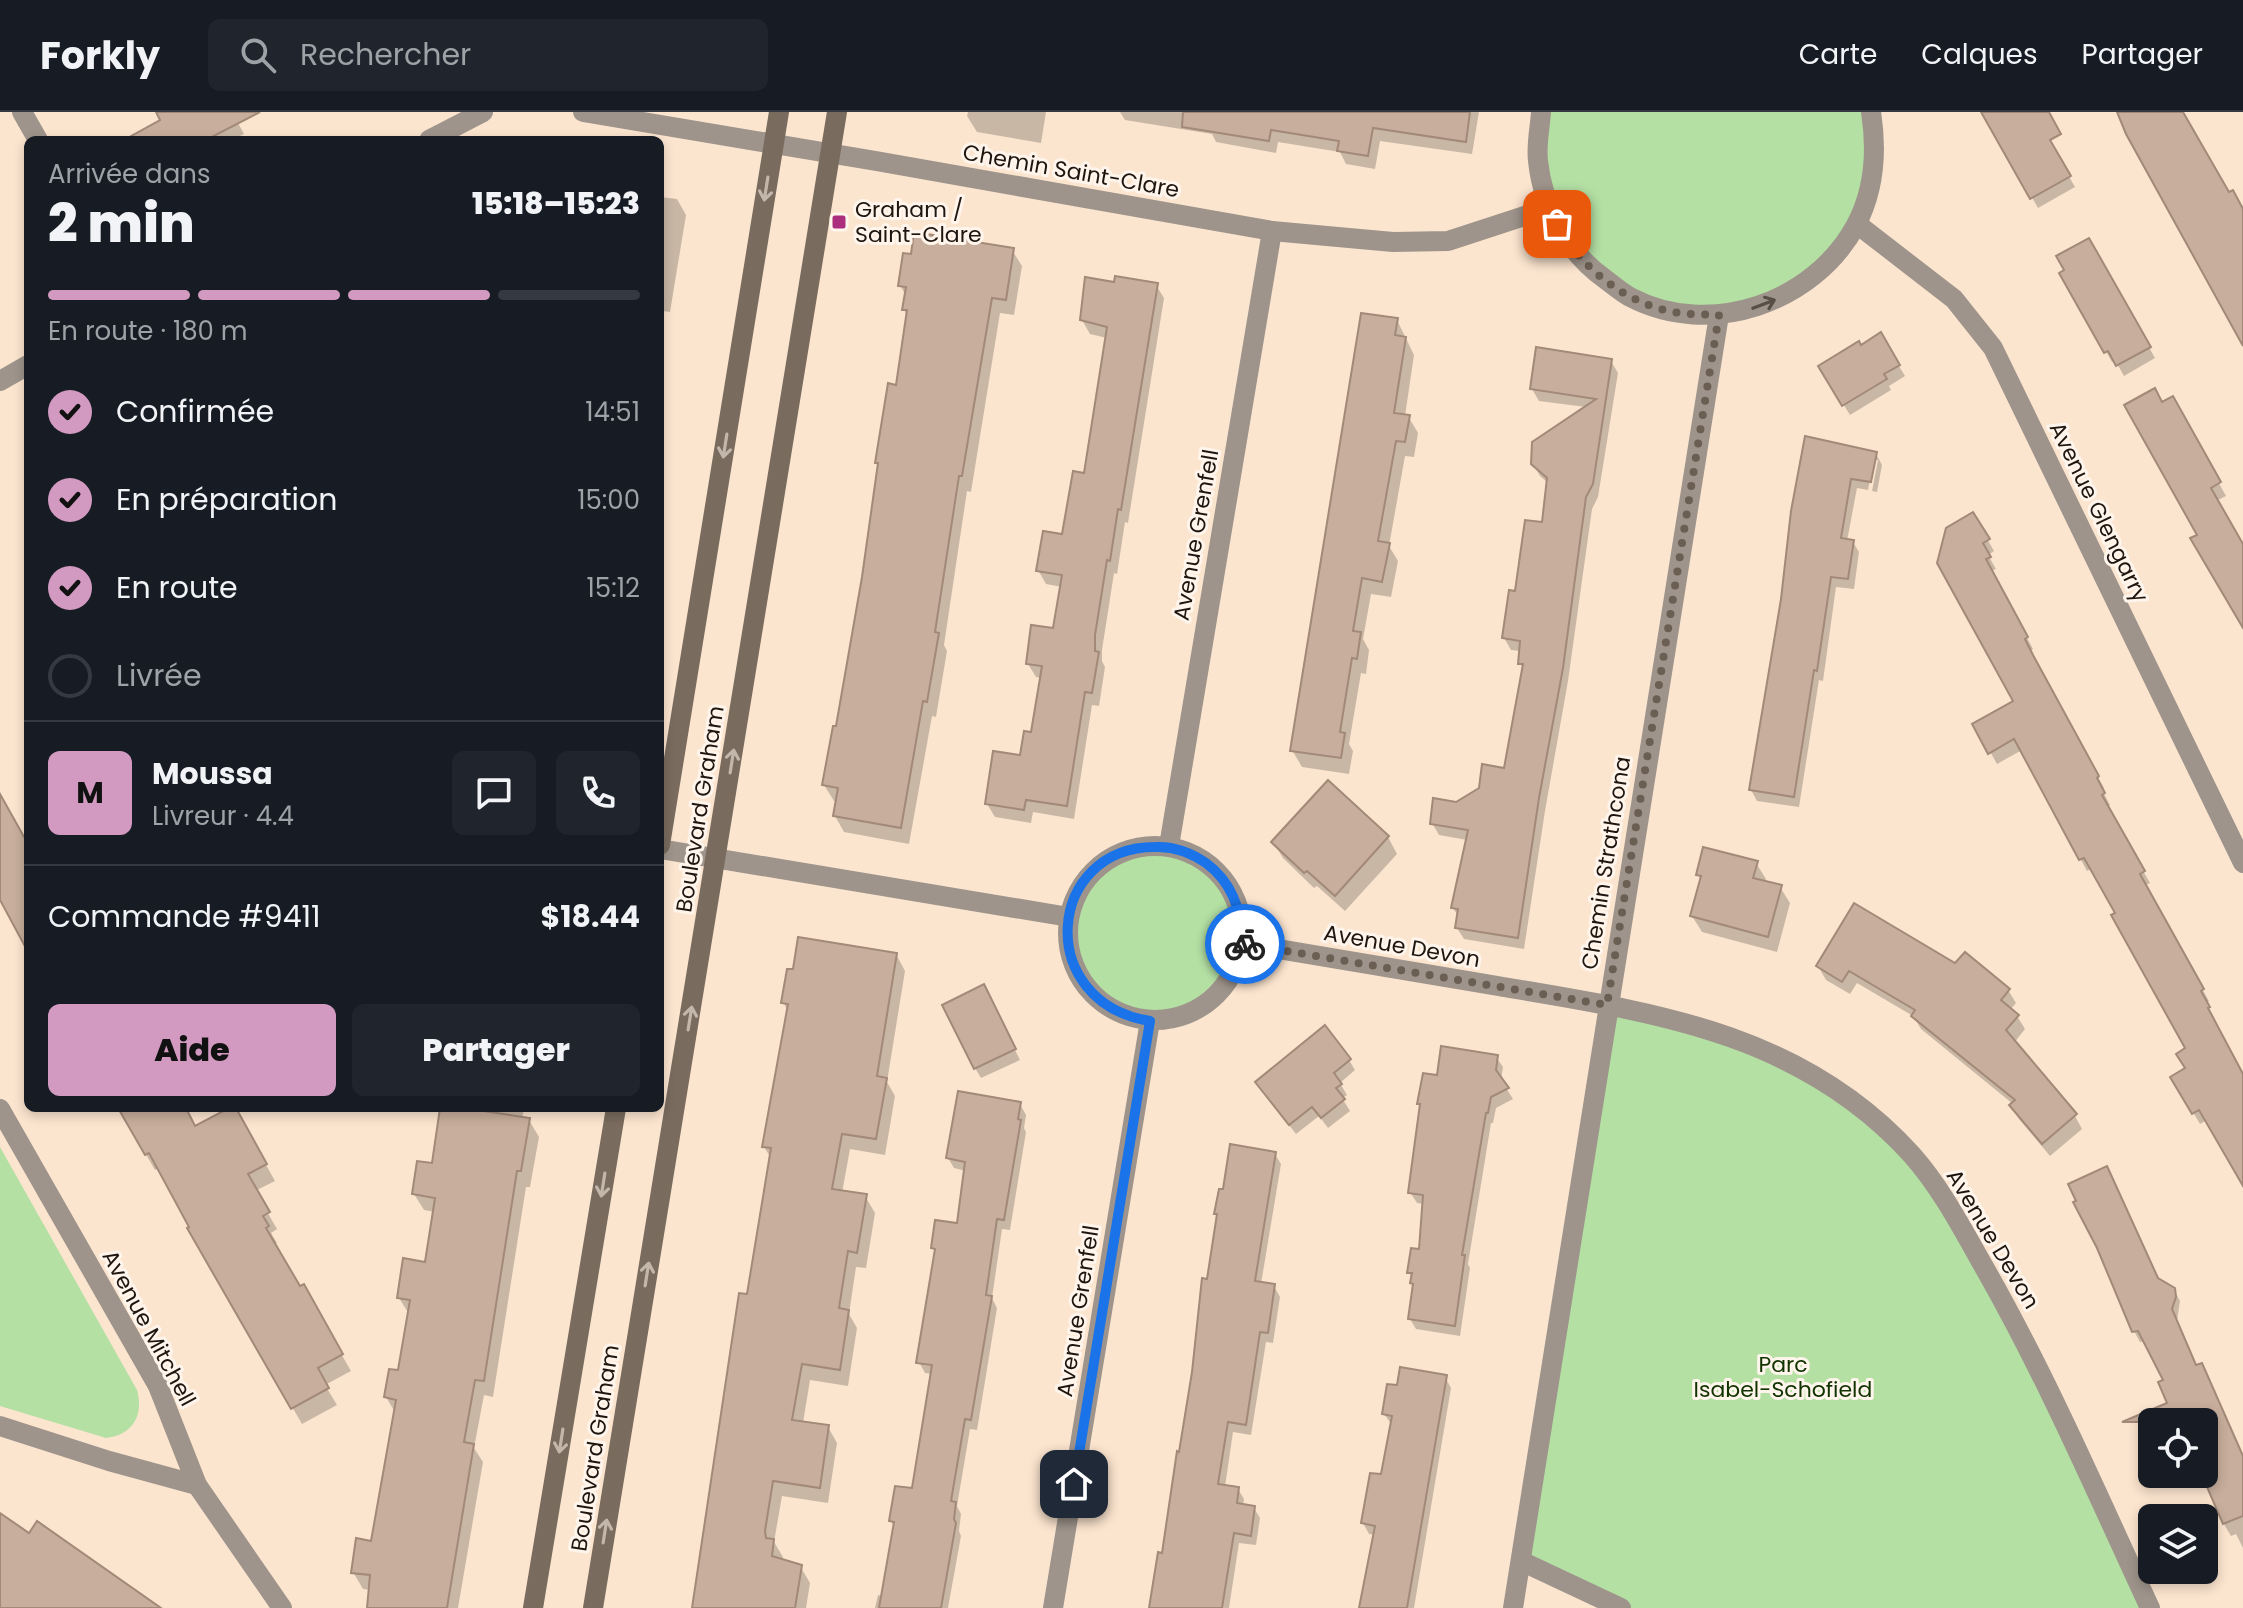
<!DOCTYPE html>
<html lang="fr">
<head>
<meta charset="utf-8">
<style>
  :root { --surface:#171b24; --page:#20242c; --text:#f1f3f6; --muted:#9ea1a6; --line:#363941; --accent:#d29ac0 }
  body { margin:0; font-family:Poppins,sans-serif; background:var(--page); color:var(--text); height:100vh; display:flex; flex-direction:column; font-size:30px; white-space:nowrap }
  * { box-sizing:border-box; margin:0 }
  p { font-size:26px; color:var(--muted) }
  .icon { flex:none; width:44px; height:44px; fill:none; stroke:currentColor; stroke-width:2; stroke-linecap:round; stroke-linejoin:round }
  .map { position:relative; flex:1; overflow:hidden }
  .details { position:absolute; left:24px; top:24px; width:640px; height:976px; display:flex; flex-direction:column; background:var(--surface); border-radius:12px; box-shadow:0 4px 12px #0003 }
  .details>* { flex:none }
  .tools { position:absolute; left:2138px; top:1296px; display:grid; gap:16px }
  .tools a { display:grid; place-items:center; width:80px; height:80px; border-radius:12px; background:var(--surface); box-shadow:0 4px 12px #0003; font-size:40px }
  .pin { position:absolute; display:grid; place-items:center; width:68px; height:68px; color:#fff; margin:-34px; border-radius:16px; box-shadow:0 4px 12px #0006 }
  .courier { position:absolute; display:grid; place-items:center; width:80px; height:80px; margin:-40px; border:6px solid #1a73e8; border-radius:50%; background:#fff; color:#222; box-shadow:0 2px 10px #0007 }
  .overview em { font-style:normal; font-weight:800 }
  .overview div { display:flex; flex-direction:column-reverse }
  .overview { display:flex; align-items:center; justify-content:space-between; height:136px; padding:0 24px }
  h1 { font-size:52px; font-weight:800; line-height:60px }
  .bar { display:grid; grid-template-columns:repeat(4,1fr); gap:12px 8px; align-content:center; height:96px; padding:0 24px }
  .bar i { height:10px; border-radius:6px; background:var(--line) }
  .bar .selected { background:var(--accent) }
  .bar p { grid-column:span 4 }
  .line { display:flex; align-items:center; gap:20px; padding:0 24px; border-top:2px solid var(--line) }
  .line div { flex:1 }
  .round { display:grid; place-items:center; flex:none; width:84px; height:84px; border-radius:12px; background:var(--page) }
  ol { padding:0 24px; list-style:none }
  li { display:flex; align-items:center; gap:24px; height:88px }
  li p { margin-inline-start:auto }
  li .icon { padding:8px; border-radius:50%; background:var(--accent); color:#111; stroke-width:4 }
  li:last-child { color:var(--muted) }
  li i { width:44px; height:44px; border:4px solid var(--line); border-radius:50% }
  .button { display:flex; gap:16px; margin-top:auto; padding:16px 24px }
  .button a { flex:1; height:92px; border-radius:12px; background:var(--accent); color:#111; font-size:32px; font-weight:800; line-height:92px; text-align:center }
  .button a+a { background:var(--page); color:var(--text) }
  header { display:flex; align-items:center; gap:48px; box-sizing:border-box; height:112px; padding:0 40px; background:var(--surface); border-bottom:2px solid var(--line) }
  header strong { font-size:38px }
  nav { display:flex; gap:44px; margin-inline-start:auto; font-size:28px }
  .search { width:560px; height:72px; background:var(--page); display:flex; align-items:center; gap:20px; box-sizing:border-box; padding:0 28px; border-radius:12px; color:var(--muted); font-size:30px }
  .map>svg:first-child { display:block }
  .green { fill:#b4e0a4 }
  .shadow { fill:#0003 }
  .building { fill:#c8ae9c; stroke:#a28978; stroke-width:2 }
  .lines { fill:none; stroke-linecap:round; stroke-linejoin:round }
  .street { stroke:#9e948b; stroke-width:20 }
  .secondary { stroke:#796b5e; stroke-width:20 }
  .oneway { stroke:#c3b7ac }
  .oneway2 { stroke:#574e46 }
  .done { stroke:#6b5e52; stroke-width:8; stroke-dasharray:0 14.4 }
  .route { stroke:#1a73e8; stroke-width:10 }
  .poi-dot { fill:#ab2d7d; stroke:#fff5ec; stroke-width:3 }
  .labels { text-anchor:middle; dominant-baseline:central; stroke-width:6; stroke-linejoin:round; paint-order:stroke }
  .street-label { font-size:22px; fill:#1d150e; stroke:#fff5ec }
  .poi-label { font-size:22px; fill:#1d150e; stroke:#fff5ec; text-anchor:start }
  .park-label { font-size:22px; fill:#103300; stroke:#fff5ec }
</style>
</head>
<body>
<header>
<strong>Forkly</strong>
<div class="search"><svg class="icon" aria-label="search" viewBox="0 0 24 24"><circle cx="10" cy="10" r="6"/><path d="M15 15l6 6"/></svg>Rechercher</div>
<nav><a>Carte</a><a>Calques</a><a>Partager</a></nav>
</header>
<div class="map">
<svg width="2243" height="1496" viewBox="0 0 2243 1496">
  <rect width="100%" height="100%" fill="#fce5cf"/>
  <g class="green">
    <polygon points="1542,0 1871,0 1857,112 1791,181 1719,203 1630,185 1549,96"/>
    <circle cx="1155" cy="821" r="87"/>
    <polygon points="1607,893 1731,924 1857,992 1946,1089 2150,1496 1621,1496 1521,1449"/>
    <path d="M0,1035l137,243c7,25 -4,45 -31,48l-106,-32z"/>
  </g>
  <g class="shadow">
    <polygon points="161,0 232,0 244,22 232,28 152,28 163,9"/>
    <polygon points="968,0 1046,0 1041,31 977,20 967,4"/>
    <polygon points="1120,0 1479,0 1472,42 1380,29 1375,57 1346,52 1340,40 1278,30 1276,41 1216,30 1212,22 1125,8"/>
    <polygon points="1983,0 2032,0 2075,75 2038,96"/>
    <polygon points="660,85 677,87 686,103 670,200 663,199 660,215"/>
    <polygon points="2088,128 2155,246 2124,264 2115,248 2112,250 2062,161"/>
    <polygon points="1012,138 1022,154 1014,203 1000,201 971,380 967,379 944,533 947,539 936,605 932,604 909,732 844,720 835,704 837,690 834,689 824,673 838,617 864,465 879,354 877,350 898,275 908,205 904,198 906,184 900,173"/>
    <polygon points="1115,172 1156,173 1164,186 1128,411 1125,410 1117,462 1114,461 1102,538 1102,549 1105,555 1099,594 1092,593 1074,707 1033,700 1031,711 995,705 987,692 1022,646 1032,622 1042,566 1036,565 1028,552 1055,519 1062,475 1046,472 1038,458 1064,425 1085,363 1107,226 1090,222 1082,208"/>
    <polygon points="1397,208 1414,243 1405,304 1408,304 1418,321 1414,345 1405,344 1389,434 1398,449 1391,485 1371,482 1363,527 1369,538 1366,562 1361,561 1349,632 1353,639 1349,662 1302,655 1292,638"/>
    <polygon points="1880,223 1905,264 1889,274 1891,278 1850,303 1820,254"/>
    <polygon points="1611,249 1618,261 1598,385 1592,397 1568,569 1545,699 1524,837 1464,827 1457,816 1459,805 1453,796 1467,728 1439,723 1432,711 1506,658 1524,558 1520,551 1521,539 1511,538 1504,526 1517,481 1544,413 1548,371 1540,364 1533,352 1586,295 1539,289 1532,277"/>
    <polygon points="2172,287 2226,384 2216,389 2243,436 2243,517 2193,427 2199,424 2162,293"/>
    <polygon points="1876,342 1882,353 1877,380 1872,379 1878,348 1874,348 1868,378 1857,376 1847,429 1853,430 1859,440 1854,477 1836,475 1823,569 1819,568 1799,695 1757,689 1751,678 1783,487 1793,399"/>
    <polygon points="1973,402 1994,439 1988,443 1996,457 1991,459 2033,537 2030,539 2038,556 2104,676 2102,678 2110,693 2107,695 2150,771 2144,774 2209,889 2206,891 2215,907 2212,908 2243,965 2243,1071 2207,1008 2200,1012 2173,966 2187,957 2188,937 2092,756 2087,759 2022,638 1997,652 1975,613 2016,590"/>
    <polygon points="1328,670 1388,725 1397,742 1345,799 1317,774 1314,776 1283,746 1273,730"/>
    <polygon points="1756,751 1766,767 1765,771 1780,775 1790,791 1777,840 1702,820 1692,804 1702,769 1698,763"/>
    <polygon points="896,842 905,859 887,970 895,984 885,1043 850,1037 842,1081 865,1084 875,1101 866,1156 856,1155 849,1202 857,1216 848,1274 810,1268 803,1311 828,1315 837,1331 828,1391 782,1384 774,1430 783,1445 782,1449 800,1454 810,1471 806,1496 693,1496 771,1046 764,1035 789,901 783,890"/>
    <polygon points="1818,854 1955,854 2008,878 2016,891 2010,898 2017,904 2025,917 2014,931 2075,1004 2082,1017 2050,1044 2019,1007 2011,994 2013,992 1921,917 1913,904 1857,871 1850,882 1826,868"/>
    <polygon points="989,885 1020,948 981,966 975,956"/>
    <polygon points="1496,945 1503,955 1501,968 1513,987 1496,996 1493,1011 1491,1011 1468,1152 1470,1156 1460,1224 1416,1217 1410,1207 1415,1175 1409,1160 1421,1139 1425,1092 1417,1091 1410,1080 1422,996 1419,991 1439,965"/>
    <polygon points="1349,948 1355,958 1340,971 1347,983 1342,986 1350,999 1328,1016 1319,1004 1296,1022 1264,981"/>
    <polygon points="1020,992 1026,1003 1024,1016 1026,1020 1010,1118 1002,1117 992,1186 997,1196 977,1318 970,1317 957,1394 961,1402 959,1419 961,1424 948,1496 875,1496 878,1483 883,1484 895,1416 891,1409 914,1379 933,1262 925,1261 919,1250 936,1141 933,1136 959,1113 966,1059 954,1056 948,1046"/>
    <polygon points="119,996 184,996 195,1016 234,996 275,1069 255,1079 277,1117 271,1121 277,1131 274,1133 300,1177 303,1175 351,1259 325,1273 337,1293 302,1312 189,1117 192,1116 159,1056 155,1058"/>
    <polygon points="442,996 524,996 522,1007 529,1008 539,1025 530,1075 526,1075 493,1285 484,1283 474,1336 483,1350 458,1496 372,1496 371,1478 363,1477 353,1460 372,1431 396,1302 386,1285 400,1261 409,1202 399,1186 426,1152 435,1100 424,1098 414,1082 434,1053"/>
    <polygon points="1275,1042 1281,1052 1261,1172 1274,1174 1280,1185 1273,1231 1266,1230 1251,1323 1233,1320 1225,1375 1238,1377 1244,1387 1243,1394 1254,1396 1260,1406 1256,1433 1239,1431 1229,1496 1151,1496 1164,1443 1209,1169"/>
    <polygon points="2159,1169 2174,1178 2180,1189 2177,1209 2197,1255 2243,1345 2243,1436 2236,1422 2231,1424 2225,1414 2203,1362 2204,1310 2178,1310 2166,1269 2145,1229 2140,1230 2134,1219"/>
    <polygon points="1445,1265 1451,1276 1414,1496 1361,1496 1375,1423 1369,1422 1363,1411 1382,1365 1392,1313 1384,1302 1399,1276"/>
  </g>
  <g class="building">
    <polygon points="156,0 260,0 206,28 124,28 160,8"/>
    <polygon points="1183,0 1470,0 1466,30 1373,16 1368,44 1337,39 1339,29 1271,18 1269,29 1182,15"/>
    <polygon points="1981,0 2049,0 2061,22 2050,28 2071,64 2030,87"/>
    <polygon points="2117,0 2183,0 2229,80 2233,78 2243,97 2243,234 2126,22"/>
    <polygon points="914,120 1014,136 1006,188 992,186 962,364 959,364 935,520 939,521 927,590 923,589 901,716 833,704 838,676 822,673 833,614 836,614 862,465 878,351 875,351 888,271 896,273 907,198 902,198 906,175 898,174 903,141 911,142"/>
    <polygon points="2089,126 2151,235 2116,254 2108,239 2104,241 2059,161 2064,158 2056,144"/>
    <polygon points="1115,164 1158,171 1121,398 1118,397 1110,449 1107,448 1095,523 1095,539 1099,540 1092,581 1085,580 1067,694 1026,688 1024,698 985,692 993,639 1020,643 1024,619 1031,620 1042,554 1026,552 1031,513 1053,516 1062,463 1036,459 1043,419 1062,422 1073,359 1084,361 1107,215 1080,208 1085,165 1114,170"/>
    <polygon points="1361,201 1398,206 1395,223 1406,225 1394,301 1410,303 1405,330 1396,329 1378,429 1390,431 1382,470 1362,466 1353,519 1361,520 1357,547 1352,546 1340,620 1345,621 1341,646 1290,639"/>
    <polygon points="1881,220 1900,253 1884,262 1887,267 1842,294 1818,254 1859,229 1861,233"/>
    <polygon points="1536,235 1612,247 1593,372 1586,385 1563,556 1539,686 1518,826 1455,816 1458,797 1451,796 1468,718 1430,712 1433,686 1456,690 1479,676 1482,652 1504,656 1523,552 1518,552 1520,529 1502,526 1509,478 1515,479 1525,408 1542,410 1547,366 1531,352 1532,330 1596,287 1530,277"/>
    <polygon points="2155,276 2162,290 2173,284 2221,370 2211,376 2243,432 2243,516 2190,426 2197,423 2124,293"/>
    <polygon points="1805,324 1877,340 1871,370 1851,367 1841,426 1854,428 1848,467 1831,465 1817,559 1814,558 1794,685 1749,678 1781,487 1791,399"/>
    <polygon points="1973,400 1990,427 1983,431 1991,445 1986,447 2028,525 2025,527 2033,543 2099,664 2097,666 2105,681 2102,683 2145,759 2140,762 2204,877 2201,879 2210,895 2208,896 2243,962 2243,1074 2199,998 2192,1002 2170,965 2185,956 2176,942 2185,936 2111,803 2115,801 2084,746 2079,748 2014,627 1988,642 1972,612 2013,589 1937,451 1946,416"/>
    <polygon points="1328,668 1389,724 1335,784 1307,759 1304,761 1271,730"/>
    <polygon points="0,682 28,732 28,840 0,788"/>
    <polygon points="1703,735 1758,749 1753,766 1782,773 1768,825 1690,804 1701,764 1696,763"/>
    <polygon points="1854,791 1955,851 1965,840 2010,877 2001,888 2019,903 2006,918 2077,1002 2042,1032 2009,993 2015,988 1911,904 1915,898 1849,859 1842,870 1816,854"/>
    <polygon points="798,825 897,841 877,964 887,966 876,1027 842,1022 832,1077 867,1082 857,1141 848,1139 839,1196 849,1198 840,1258 802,1252 792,1308 829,1313 820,1376 773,1369 765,1419 766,1426 774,1427 772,1444 802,1453 795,1496 692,1496 739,1181 747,1182 771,1036 762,1035 788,892 781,891 787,857 793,857"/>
    <polygon points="984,872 1016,937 974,957 942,893"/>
    <polygon points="1325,913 1351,947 1334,961 1342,972 1336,976 1345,987 1321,1006 1312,995 1289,1013 1255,970"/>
    <polygon points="1441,934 1498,943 1496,958 1509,976 1491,985 1488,1001 1486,1001 1462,1143 1465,1143 1455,1214 1408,1207 1413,1172 1410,1171 1412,1161 1407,1161 1411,1136 1419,1137 1423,1083 1408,1081 1420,992 1417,992 1423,961 1437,963"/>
    <polygon points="958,979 1021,990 1018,1007 1021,1008 1004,1108 997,1107 986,1183 992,1184 971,1308 965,1307 951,1389 956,1390 954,1407 956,1411 941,1496 879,1496 894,1410 889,1409 895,1374 912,1376 932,1253 916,1251 935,1137 931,1136 935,1108 957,1111 965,1050 946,1046"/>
    <polygon points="118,996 186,996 195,1014 229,996 236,996 267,1052 248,1062 270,1100 263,1104 269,1114 266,1116 300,1174 304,1172 343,1242 318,1256 329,1276 291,1297 187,1116 189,1115 149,1041 145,1043"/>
    <polygon points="440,996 464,996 530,1006 521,1059 517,1059 484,1269 475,1268 464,1330 474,1332 447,1496 367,1496 370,1463 351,1461 356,1426 371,1429 396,1288 384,1285 389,1257 398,1258 410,1188 397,1186 403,1146 425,1150 435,1086 412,1082 417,1049 432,1051"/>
    <polygon points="1230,1032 1276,1040 1255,1169 1275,1172 1268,1221 1260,1220 1246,1313 1228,1310 1218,1372 1239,1375 1237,1391 1255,1394 1251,1424 1234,1421 1222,1496 1149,1496 1158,1440 1162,1441 1177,1339 1179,1340 1192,1260 1202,1166 1207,1167 1217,1102 1214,1102 1219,1077 1223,1077"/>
    <polygon points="2107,1054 2158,1166 2175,1176 2176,1185 2172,1197 2196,1253 2202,1251 2243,1344 2243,1404 2223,1412 2204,1368 2204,1310 2122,1310 2167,1291 2158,1270 2163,1268 2138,1219 2132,1220 2097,1136 2073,1090 2076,1089 2068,1072"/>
    <polygon points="1400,1255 1447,1263 1407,1496 1359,1496 1375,1414 1361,1411 1370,1361 1381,1362 1392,1304 1382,1302 1387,1272 1397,1273"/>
    <polygon points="0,1401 29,1421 37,1409 161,1496 0,1496"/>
  </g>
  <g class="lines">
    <g class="street">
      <polyline points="22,0 38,28"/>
      <polyline points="583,0 876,49 1272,119 1393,130 1448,129 1549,96"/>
      <path d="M1541,0c-1,16 -5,33 -3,49 5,47 29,91 67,118 8,6 16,13 25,18 80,42 184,6 226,-72 19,-36 21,-75 15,-113"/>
      <polyline points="429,28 483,0"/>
      <polyline points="1857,112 1954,187 1993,236 2243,751"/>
      <polyline points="0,269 28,253"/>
      <circle cx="1155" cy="821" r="87"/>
      <polyline points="1169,734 1272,119"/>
      <polyline points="660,737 1069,805"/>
      <path d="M1242,831c85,14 170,29 256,43 154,26 303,46 414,169 31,35 53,79 76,119 61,108 110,222 162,334"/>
      <polyline points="0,997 158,1274 197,1373 282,1496"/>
      <polyline points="0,1314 109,1349 197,1373"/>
      <polyline points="1521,1449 1621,1496"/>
      <polyline points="1053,1496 1150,909"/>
      <polyline points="1513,1496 1719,203"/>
    </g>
    <g class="secondary">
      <polyline points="660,733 779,0"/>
      <polyline points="533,1496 616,996"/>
      <polyline points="593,1496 837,0"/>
    </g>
  </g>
  <defs><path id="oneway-shaft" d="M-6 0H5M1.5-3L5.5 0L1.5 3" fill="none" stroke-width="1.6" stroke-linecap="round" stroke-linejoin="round" transform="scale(2)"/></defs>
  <g class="oneway">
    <use href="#oneway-shaft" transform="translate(766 77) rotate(99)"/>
    <use href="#oneway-shaft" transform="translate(725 334) rotate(99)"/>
    <use href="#oneway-shaft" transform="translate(732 649) rotate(-81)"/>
    <use href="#oneway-shaft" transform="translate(690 906) rotate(-81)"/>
    <use href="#oneway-shaft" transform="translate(603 1073) rotate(99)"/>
    <use href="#oneway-shaft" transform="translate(647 1162) rotate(-81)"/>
    <use href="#oneway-shaft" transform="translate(561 1329) rotate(99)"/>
    <use href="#oneway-shaft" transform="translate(605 1419) rotate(-81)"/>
  </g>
  <use class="oneway2" href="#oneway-shaft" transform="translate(1764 192) rotate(-21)"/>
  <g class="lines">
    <path class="done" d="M1245,832l362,61 112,-690c-15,-1 -30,0 -45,-3 -48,-8 -94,-45 -117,-88"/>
    <path class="route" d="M1074,1372l76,-463c-117,-19 -104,-174 5,-174 19,-1 35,5 51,16 27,20 36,48 36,80l3,1"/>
  </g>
  <rect class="poi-dot" x="831" y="102" width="16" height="16" rx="4"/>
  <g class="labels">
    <g class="street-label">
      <text transform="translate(1071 59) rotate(10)">Chemin Saint-Clare</text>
      <text transform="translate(2099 400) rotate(64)">Avenue Glengarry</text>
      <text transform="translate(1196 423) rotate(-80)">Avenue Grenfell</text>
      <text transform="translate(700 697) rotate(-81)">Boulevard Graham</text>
      <text transform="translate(1606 751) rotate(-81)">Chemin Strathcona</text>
      <text transform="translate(1402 834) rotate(10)">Avenue Devon</text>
      <text transform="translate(1993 1127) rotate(59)">Avenue Devon</text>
      <text transform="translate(1078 1199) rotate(-81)">Avenue Grenfell</text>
      <text transform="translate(149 1216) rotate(62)">Avenue Mitchell</text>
      <text transform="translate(595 1336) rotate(-81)">Boulevard Graham</text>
    </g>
    <g class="poi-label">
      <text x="855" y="97">Graham /<tspan x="855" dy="25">Saint-Clare</tspan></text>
    </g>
    <g class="park-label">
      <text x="1783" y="1252">Parc<tspan x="1783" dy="25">Isabel-Schofield</tspan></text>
    </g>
  </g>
</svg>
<div class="tools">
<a><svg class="icon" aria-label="locate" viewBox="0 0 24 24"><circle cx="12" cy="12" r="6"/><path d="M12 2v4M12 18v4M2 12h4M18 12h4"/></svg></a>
<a><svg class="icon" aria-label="layers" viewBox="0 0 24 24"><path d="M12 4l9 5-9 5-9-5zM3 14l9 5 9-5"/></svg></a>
</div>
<div class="pin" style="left:1557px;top:112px;background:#ea580c"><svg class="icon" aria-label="bag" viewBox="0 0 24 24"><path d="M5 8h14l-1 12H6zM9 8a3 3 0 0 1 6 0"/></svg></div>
<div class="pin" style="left:1074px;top:1372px;background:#1f2937"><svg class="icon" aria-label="home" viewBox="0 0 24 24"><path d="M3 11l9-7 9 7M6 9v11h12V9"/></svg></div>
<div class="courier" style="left:1245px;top:832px"><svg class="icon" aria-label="bike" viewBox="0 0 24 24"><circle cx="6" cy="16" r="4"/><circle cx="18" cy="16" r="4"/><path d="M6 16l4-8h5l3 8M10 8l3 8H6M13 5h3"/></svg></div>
<section class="details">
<div class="overview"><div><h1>2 min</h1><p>Arrivée dans</p></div><em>15:18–15:23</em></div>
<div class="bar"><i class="selected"></i><i class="selected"></i><i class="selected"></i><i></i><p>En route · 180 m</p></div>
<ol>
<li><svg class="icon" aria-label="check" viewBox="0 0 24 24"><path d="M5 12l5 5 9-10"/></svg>Confirmée<p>14:51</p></li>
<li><svg class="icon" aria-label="check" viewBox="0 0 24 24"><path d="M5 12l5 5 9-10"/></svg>En préparation<p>15:00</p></li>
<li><svg class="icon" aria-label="check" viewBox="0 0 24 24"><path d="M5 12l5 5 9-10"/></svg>En route<p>15:12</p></li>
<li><i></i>Livrée</li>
</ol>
<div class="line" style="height:144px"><b class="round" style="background:var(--accent);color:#111">M</b><div><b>Moussa</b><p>Livreur · 4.4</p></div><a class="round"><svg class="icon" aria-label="chat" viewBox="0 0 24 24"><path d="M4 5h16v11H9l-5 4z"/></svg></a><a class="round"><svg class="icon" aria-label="phone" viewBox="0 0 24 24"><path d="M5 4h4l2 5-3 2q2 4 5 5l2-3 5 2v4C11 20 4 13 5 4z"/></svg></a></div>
<div class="line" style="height:104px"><div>Commande #9411</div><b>$18.44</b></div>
<div class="button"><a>Aide</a><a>Partager</a></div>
</section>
</div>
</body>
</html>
